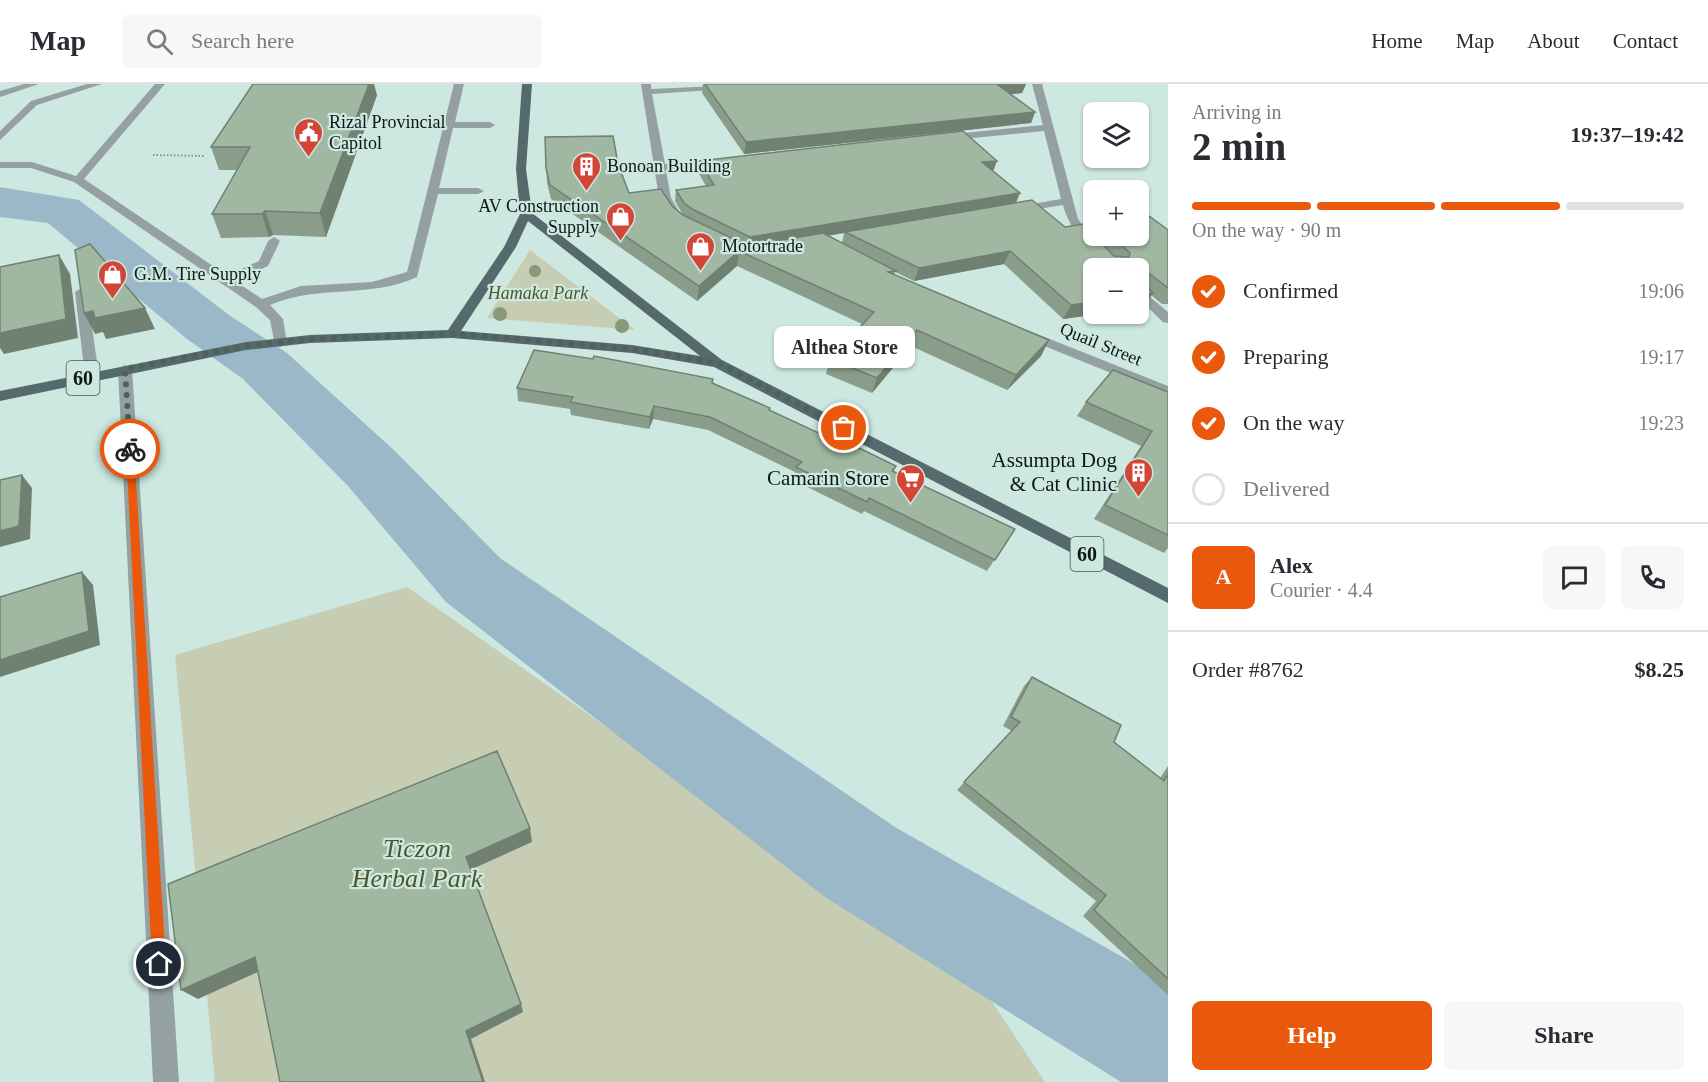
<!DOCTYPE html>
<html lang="en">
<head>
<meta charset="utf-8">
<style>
  :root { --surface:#fff; --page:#f7f7f7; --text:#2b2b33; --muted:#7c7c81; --line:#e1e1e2; --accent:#ea580c }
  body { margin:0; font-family:"Times New Roman",serif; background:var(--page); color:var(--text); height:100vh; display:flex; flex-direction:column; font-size:22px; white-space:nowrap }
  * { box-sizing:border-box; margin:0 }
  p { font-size:20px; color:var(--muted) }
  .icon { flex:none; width:33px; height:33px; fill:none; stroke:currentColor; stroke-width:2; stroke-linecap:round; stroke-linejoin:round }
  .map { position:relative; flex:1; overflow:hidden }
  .panel { display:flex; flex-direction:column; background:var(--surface); width:540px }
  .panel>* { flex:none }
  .tools { position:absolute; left:1083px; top:18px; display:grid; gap:12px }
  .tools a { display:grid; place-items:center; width:66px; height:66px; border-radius:9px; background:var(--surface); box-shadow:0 2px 4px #0004; font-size:30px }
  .pin { position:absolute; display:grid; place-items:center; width:51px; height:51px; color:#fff; margin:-26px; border:3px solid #fff; border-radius:50%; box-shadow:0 2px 6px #0007 }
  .courier { position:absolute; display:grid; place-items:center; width:60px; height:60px; margin:-30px; border:4px solid #ea580c; border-radius:50%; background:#fff; color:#222; box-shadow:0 2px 8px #0007 }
  .bubble { position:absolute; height:42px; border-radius:9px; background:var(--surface); box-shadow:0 2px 4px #0004; font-size:20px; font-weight:600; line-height:42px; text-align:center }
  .overview em { font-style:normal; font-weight:600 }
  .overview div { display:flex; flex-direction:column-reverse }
  .overview { display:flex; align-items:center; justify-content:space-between; height:102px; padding:0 24px }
  h1 { font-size:39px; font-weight:600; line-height:45px }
  .bar { display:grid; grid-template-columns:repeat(4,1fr); gap:9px 6px; align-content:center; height:72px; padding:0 24px }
  .bar i { height:8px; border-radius:4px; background:var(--line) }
  .bar .on { background:var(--accent) }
  .bar p { grid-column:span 4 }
  .line { display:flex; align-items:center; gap:15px; padding:0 24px; border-top:2px solid var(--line) }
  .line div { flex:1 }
  .round { display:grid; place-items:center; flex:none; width:63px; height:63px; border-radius:9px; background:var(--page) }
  ol { padding:0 24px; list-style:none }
  li { display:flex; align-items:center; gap:18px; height:66px }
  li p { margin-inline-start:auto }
  li .icon { padding:6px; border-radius:50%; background:var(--accent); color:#fff; stroke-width:4 }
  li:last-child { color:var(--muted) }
  li i { width:33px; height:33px; border:3px solid var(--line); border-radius:50% }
  .cta { display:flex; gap:12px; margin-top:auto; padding:12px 24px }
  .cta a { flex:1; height:69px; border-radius:9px; background:var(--accent); color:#fff; font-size:24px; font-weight:600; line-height:69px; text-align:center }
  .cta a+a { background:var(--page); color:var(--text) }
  header { display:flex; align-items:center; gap:36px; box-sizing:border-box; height:84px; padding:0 30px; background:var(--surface); border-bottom:2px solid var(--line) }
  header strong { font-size:28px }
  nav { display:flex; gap:33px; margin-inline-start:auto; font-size:21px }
  .search { width:420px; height:54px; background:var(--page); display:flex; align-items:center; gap:15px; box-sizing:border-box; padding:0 21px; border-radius:9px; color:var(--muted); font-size:22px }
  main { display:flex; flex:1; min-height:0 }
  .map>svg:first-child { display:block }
  .green { fill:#c7cdb2 }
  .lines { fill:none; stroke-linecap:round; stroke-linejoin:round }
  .river { fill:#9bb8c9; fill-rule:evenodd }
  .path { stroke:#80948e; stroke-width:2; stroke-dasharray:1.5 2; stroke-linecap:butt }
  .service { fill:#94a0a1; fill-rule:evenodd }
  .pedestrian { fill:#94a0a1; fill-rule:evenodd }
  .minor { fill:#94a0a1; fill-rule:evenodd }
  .primary { fill:#546a6c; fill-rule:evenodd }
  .tree { fill:#88987a }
  .wall { fill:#8a9d8a; fill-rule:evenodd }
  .shaded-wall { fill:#708071 }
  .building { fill:#a0b7a1; stroke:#708071; stroke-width:1.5 }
  .route { fill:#ea580c }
  .done { stroke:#50605b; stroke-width:6; stroke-dasharray:0 10.8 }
  .labels { text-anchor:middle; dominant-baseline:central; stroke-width:4.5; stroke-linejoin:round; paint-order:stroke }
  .far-poi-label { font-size:18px; fill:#0d1714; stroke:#cde8e0; text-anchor:start }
  .far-park-label { font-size:18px; font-style:italic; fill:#4f5727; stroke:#cde8e0 }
  .far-street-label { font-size:18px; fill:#0d1714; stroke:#cde8e0 }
  .shield { fill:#cde8e0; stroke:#475651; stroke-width:1.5 }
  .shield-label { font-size:20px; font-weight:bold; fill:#0d1714 }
  .poi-label { font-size:21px; fill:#0d1714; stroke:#cde8e0; text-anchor:end }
  .near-park-label { font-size:26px; font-style:italic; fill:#4f5727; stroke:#cde8e0 }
</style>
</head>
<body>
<header>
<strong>Map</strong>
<div class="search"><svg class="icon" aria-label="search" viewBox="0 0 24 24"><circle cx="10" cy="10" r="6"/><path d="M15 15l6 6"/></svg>Search here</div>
<nav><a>Home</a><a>Map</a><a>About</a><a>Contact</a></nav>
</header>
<main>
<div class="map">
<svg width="1168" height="998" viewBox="0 0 1168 998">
  <rect width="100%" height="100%" fill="#cde8e0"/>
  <g class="green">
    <polygon points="530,166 635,246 487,234"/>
    <polygon points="407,503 987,910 1045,998 215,998 175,571"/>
  </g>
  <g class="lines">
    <polygon class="river" points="0,103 79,116 229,231 287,269 396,368 500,474 895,743 1168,899 1168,998 1121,998 825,813 446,518 348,402 243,295 187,255 48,139 0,133"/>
    <polyline class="path" points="153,71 205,72"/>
    <g class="service">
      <polygon points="24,0 39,0 0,13 0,7"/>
      <polygon points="87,0 102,0 37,21 0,56 0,47 31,17"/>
      <path d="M155,0h10l-81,95 178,120 39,-13 71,-4 35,-10 47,-188h10l-9,38h35l5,3 -5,3h-37l-14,60h39l6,3 -6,3h-40l-21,83c-48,22 -98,7 -147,28l13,14 4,24 -7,4 -5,-1 -5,-26 -14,-13 -182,-125 -43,-14h-31v-6h32l44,14z"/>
      <polygon points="81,204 87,208 99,292 92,296 85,292 75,208"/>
    </g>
    <polygon class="pedestrian" points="274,153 280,157 268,182 229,200 221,200 221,194 259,177 268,157"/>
    <g class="minor">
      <polygon points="641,0 651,0 651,5 763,0 758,3 652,10 665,80 723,74 728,77 723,80 666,87 671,114 682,132 680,134 672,134 659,114"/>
      <path d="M1032,0h10l36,135 13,19 30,30h-13c-19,-18 -38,-36 -45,-63l-48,8 -6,-3 6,-3 46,-8 -17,-68 -100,10 -5,-3 5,-3 99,-10z"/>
      <polygon points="1138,203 1168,228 1168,239 1163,238 1138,214"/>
      <polygon points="1027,246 1168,302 1168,312 1022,253 1022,247"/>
      <polygon points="125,281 132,285 179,998 153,998 118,285"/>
    </g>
    <path class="primary" d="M522,0h10l-6,85 6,44 190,147 446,228v15l-454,-236 -82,-14 -180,-15 -142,5 -64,7 -246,51v-10l246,-49 64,-7 138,-5 56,-83 16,-33 -4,-45zM528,137l172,135 -68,-11 -171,-14 55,-84z"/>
  </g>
  <g class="tree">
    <circle cx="535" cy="187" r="6"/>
    <circle cx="500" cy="230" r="7"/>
    <circle cx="622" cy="242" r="7"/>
  </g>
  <g class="wall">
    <polygon points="696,0 1026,0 1022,9 1011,10 1035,28 1031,39 744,70 702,9 703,0"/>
    <polygon points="377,11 326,153 273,151 269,153 221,154 212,130 237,86 219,86 211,63"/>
    <path d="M545,53l73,27 11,29 43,13 11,9 -8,-14 1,-11 30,-4 -8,-14 1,-11 294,10 27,22 -4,10 49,24 28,7 1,-1v3h44l30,-6v74h-6l-11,-9 -7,12 -6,1v-40l-44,46h5l-36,5 -59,-55 -90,17 -19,-9 -1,3 155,65 -8,16 -34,34 -96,-44 -39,47 -46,-19 4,-15 32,-35 -125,-58 -40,35 -146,-102 -4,-16zM844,149l-2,10 -15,-7z"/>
    <polygon points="713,295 712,299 853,365 896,382 894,387 1015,445 987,487 864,427 862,430 793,396 795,388 708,346 653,335 649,345 571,331 570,325 518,317 517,304"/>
    <polygon points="1168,308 1168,464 1164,469 1094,435 1141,362 1077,332 1086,318"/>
    <polygon points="1032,593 1160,694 1168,682 1168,911 1083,832 1096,817 957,706 1012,647 1003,642 1024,602"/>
  </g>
  <g class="shaded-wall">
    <polygon points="369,0 374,0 377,11 326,153 320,129"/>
    <polygon points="1006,0 1026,0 1022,9 994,12 998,1"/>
    <polygon points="1035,28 1031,39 744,70 746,58"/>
    <polygon points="997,77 993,88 982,78"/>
    <polygon points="1020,109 1015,120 748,165 750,153"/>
    <polygon points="265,127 273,151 269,153 262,130"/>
    <polygon points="739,167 737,182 697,217 699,202"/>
    <polygon points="1010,167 1004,180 914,197 919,184"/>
    <polygon points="59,171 70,190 78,254 4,270 0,264 0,244"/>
    <polygon points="1153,209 1144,223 1138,224 1138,211"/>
    <polygon points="1094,218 1094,230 1099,230 1063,235 1071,221"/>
    <polygon points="145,224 155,245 106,255 103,248 95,250 84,229 93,227"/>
    <polygon points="917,246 911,262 872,309 877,294"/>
    <polygon points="1049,256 1041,272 1007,306 1016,291"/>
    <polygon points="654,322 653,335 649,345 650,333"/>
    <polygon points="22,391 32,404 30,455 0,463 0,447"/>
    <polygon points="82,488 93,501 100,561 0,593 0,576"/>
    <polygon points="530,744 532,758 470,786 466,773"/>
    <polygon points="255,873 269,883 198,915 181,906"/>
    <polygon points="521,920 523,928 471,955 485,998 483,998 466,947"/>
  </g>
  <g class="building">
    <polygon points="253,0 369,0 320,129 265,127 262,130 212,130 250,63 211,63"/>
    <polygon points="705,0 1006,0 998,1 1035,28 746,58"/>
    <polygon points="963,47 997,77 982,78 1020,109 750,153 694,126 684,119 676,106 714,101 699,77"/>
    <polygon points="613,52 618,80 629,109 661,105 672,122 683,131 748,162 823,149 896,187 888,188 1049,256 1016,291 917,246 877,294 830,275 874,228 739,167 699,202 550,101 546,84 545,53"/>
    <polygon points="1032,116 1065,143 1083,140 1114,172 1129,173 1130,169 1112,152 1138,152 1138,133 1149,132 1168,146 1168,204 1146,187 1144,200 1153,209 1138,211 1138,184 1094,184 1094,218 1071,221 1010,167 919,184 845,148"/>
    <polygon points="90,160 145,224 95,234 93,227 84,229 75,166"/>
    <polygon points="59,171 66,235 0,249 0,183"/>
    <polygon points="534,266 593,275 594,272 713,295 712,299 770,324 769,326 853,365 855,362 896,382 892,387 1015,445 995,476 869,414 867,418 796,383 802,378 710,333 654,322 650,333 570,318 573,313 517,304"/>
    <polygon points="1113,286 1168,308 1168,451 1105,421 1152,347 1086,318"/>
    <polygon points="22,391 19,442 0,447 0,396"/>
    <polygon points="82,488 89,547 0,576 0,513"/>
    <polygon points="1032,593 1121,641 1114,658 1164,697 1168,690 1168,895 1094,826 1106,811 964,698 1020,638 1011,633"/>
    <polygon points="497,667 530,744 466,773 521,920 466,947 483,998 280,998 255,873 181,906 168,800"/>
  </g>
  <polygon class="route" points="130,363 134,365 166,880 159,887 152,880 126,365"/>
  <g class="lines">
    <polyline class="done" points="130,365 125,285 246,262 310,255 452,250 495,253 632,265 718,279 844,344"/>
  </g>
  <defs>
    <symbol id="civic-pin" viewBox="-11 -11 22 30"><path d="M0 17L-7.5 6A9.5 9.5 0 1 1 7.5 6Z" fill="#d24537" stroke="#cde8e0"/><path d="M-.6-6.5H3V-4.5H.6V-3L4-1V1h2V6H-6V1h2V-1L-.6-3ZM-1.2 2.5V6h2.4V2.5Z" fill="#fff"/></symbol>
    <symbol id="building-pin" viewBox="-11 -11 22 30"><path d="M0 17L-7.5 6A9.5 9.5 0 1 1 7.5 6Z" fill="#d24537" stroke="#cde8e0"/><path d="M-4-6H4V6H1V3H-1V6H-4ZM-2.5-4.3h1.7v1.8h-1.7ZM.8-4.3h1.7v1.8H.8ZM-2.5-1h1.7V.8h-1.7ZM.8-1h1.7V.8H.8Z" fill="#fff"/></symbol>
    <symbol id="shop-pin" viewBox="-11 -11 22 30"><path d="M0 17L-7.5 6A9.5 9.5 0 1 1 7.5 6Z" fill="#d24537" stroke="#cde8e0"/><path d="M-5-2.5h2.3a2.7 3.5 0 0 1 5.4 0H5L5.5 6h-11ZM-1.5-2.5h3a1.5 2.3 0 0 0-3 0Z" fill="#fff"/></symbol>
    <symbol id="supermarket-pin" viewBox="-11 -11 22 30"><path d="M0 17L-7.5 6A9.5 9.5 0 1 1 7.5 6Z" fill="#d24537" stroke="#cde8e0"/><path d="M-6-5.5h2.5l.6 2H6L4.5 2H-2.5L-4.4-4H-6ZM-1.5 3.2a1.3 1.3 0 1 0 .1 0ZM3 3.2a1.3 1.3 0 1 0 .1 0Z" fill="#fff"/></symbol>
  </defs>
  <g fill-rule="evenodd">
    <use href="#civic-pin" x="292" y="32" width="33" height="45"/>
    <use href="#building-pin" x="570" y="66" width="33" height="45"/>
    <use href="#shop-pin" x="604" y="116" width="33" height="45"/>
    <use href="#shop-pin" x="684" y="146" width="33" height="45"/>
    <use href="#shop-pin" x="96" y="174" width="33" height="45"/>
    <use href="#building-pin" x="1122" y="372" width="33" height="45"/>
    <use href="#supermarket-pin" x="894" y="378" width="33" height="45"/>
  </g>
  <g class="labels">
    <g class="far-poi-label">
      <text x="329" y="38">Rizal Provincial<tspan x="329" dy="21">Capitol</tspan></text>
      <text x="607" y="82">Bonoan Building</text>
      <text x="599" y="122" text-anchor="end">AV Construction<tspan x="599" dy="21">Supply</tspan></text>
      <text x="722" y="162">Motortrade</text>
      <text x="134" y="190">G.M. Tire Supply</text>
    </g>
    <g class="far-park-label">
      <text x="538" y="209">Hamaka Park</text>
    </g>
    <g class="far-street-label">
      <text transform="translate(1101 260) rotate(22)">Quail Street</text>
    </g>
    <g class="shield">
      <rect x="66.5" y="277" width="33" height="34" rx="4.5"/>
      <rect x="1070.5" y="453" width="33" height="34" rx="4.5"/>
    </g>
    <g class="shield-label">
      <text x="83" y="294">60</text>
      <text x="1087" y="470">60</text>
    </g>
    <g class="poi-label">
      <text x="1117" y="376">Assumpta Dog<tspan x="1117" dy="24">&amp; Cat Clinic</tspan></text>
      <text x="889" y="394">Camarin Store</text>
    </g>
    <g class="near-park-label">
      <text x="417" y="764">Ticzon<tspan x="417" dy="30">Herbal Park</tspan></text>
    </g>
  </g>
</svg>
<div class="tools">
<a><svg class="icon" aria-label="layers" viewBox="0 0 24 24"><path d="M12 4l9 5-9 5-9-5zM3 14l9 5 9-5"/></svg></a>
<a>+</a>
<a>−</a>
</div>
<div class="pin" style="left:844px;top:344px;background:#ea580c"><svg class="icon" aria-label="bag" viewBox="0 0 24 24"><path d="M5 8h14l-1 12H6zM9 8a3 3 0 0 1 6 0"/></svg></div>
<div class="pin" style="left:159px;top:880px;background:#1f2937"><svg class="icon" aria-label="home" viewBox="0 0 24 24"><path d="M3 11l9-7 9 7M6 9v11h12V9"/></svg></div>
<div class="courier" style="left:130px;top:365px"><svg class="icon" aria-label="bike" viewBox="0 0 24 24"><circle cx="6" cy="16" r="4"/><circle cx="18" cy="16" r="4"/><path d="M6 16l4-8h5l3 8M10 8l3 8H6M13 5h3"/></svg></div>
<div class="bubble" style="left:774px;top:242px;width:141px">Althea Store</div>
</div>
<section class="panel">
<div class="overview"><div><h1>2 min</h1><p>Arriving in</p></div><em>19:37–19:42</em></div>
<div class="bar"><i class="on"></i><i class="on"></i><i class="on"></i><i></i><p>On the way · 90 m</p></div>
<ol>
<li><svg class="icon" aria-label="check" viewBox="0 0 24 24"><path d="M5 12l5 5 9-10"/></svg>Confirmed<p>19:06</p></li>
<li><svg class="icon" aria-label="check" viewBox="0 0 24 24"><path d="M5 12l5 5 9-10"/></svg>Preparing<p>19:17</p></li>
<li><svg class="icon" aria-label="check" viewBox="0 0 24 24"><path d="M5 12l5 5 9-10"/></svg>On the way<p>19:23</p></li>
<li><i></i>Delivered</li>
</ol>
<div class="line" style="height:108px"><b class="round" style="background:var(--accent);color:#fff">A</b><div><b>Alex</b><p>Courier · 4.4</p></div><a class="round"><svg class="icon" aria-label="chat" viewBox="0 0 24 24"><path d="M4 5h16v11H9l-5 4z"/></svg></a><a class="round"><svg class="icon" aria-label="phone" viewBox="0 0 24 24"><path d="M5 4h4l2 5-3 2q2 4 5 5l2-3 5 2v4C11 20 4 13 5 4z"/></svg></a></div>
<div class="line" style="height:78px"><div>Order #8762</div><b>$8.25</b></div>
<div class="cta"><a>Help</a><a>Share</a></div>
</section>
</main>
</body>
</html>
